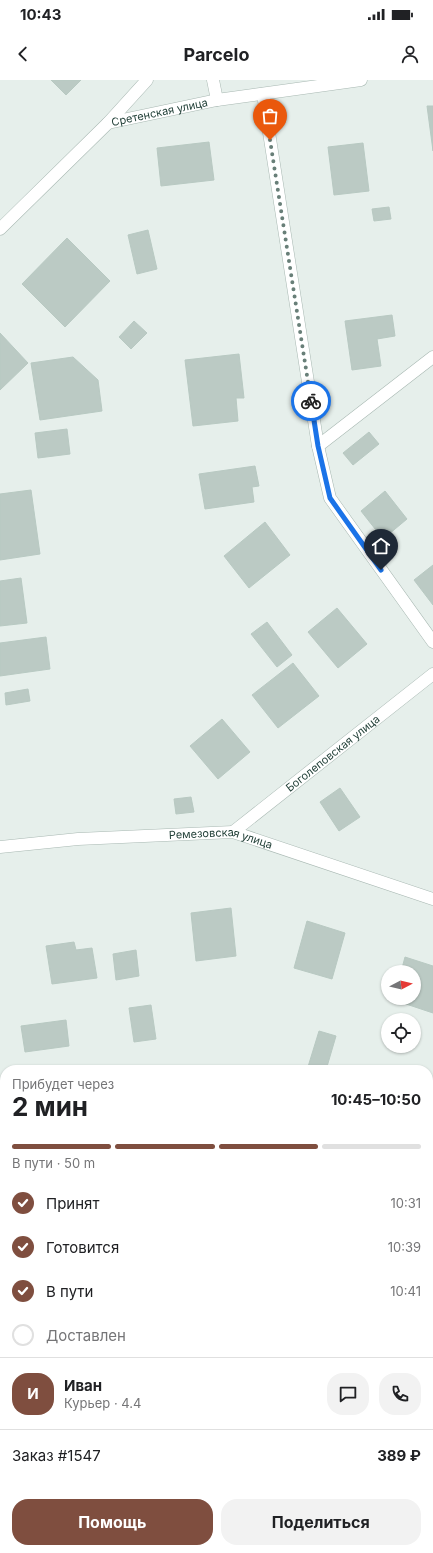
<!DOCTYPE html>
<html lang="ru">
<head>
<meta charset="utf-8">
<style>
  :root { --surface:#fff; --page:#f2f2f2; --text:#202124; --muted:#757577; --line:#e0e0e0; --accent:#7f4e3f }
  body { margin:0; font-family:Inter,sans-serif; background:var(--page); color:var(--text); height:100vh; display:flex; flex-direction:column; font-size:15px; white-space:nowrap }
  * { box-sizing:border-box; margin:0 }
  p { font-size:13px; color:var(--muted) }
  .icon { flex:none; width:22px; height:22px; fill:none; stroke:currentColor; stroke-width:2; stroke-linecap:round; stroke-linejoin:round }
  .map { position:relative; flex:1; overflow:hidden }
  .sheet { position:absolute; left:0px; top:985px; width:433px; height:488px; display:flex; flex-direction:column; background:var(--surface); border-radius:16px 16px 0 0; box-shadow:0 1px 3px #0004 }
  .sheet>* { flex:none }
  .needle { width:26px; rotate:83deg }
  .buttons { position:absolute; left:381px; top:885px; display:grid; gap:8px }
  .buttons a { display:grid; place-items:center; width:40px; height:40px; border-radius:50%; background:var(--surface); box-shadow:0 1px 3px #0004; font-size:20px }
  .pin { position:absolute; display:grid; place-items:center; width:34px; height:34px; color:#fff; margin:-41px -17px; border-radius:50% 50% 50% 0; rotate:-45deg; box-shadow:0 0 4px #0007 }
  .pin .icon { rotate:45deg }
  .courier { position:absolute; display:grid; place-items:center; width:40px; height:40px; margin:-20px; border:3px solid #1a73e8; border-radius:50%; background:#fff; color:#222; box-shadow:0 1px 5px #0007 }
  .head em { font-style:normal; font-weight:700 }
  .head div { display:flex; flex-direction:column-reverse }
  .head { display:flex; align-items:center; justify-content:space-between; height:68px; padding:0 12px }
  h1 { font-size:26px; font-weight:700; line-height:30px }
  .bar { display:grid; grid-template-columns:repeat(4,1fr); gap:6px 4px; align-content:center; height:48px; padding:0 12px }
  .bar i { height:5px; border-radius:3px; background:var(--line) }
  .bar .selected { background:var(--accent) }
  .bar p { grid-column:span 4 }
  .line { display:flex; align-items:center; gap:10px; padding:0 12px; border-top:1px solid var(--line) }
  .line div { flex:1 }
  .round { display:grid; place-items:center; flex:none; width:42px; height:42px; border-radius:16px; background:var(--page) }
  ol { padding:0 12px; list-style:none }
  li { display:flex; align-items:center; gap:12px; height:44px }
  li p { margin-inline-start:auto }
  li .icon { padding:4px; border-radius:50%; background:var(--accent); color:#fff; stroke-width:4 }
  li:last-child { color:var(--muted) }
  li i { width:22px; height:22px; border:2px solid var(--line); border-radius:50% }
  .action { display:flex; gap:8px; margin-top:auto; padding:8px 12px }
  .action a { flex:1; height:46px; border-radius:16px; background:var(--accent); color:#fff; font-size:16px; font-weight:700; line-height:46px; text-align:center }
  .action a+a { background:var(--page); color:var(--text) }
  .status { display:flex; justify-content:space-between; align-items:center; height:28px; padding:0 20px; background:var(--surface); direction:ltr }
  .status svg { height:11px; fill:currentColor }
  header { display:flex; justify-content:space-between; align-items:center; height:52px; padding:0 12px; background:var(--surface); font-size:18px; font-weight:700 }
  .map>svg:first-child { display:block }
  .building { fill:#bbcac4; stroke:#b8c9c2 }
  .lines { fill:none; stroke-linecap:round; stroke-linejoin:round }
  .minor-casing { stroke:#a8b8b2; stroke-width:13 }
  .minor { stroke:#fff; stroke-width:12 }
  .done { stroke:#687f78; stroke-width:4; stroke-dasharray:0 7.2 }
  .route { stroke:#1a73e8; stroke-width:5 }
  .labels { text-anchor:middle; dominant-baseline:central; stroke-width:4; stroke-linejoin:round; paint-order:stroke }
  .street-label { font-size:11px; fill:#24423a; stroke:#f7fbf9 }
</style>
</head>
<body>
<div class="status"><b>10:43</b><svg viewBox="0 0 49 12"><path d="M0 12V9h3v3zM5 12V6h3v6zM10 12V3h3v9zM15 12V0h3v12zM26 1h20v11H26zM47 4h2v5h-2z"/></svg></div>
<header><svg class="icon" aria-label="back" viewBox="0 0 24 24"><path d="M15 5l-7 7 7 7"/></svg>Parcelo<svg class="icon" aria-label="person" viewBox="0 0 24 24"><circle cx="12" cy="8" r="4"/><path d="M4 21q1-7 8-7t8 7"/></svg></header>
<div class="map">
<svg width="433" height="1473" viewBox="0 0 433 1473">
  <rect width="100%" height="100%" fill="#e6efeb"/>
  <g class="building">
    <polygon points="51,0 81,0 66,15"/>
    <polygon points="427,26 433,26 433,71"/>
    <polygon points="209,62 214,100 161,106 157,68"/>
    <polygon points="363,63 369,111 334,115 328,67"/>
    <polygon points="389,127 391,139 374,141 372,129"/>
    <polygon points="148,150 157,189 137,194 128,155"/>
    <polygon points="67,158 110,201 65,247 22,204"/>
    <polygon points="392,235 395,256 377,259 381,286 352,290 345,241"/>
    <polygon points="134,241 147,253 131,269 119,257"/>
    <polygon points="0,253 28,283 0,310"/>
    <polygon points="239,274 244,318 236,318 238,341 193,346 185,280"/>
    <polygon points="73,277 98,300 102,331 40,340 31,283"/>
    <polygon points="67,349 70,374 38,378 35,353"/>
    <polygon points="369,352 379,364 353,385 343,373"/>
    <polygon points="255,386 259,406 252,407 254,422 205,429 199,394"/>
    <polygon points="31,410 40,474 0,480 0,414"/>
    <polygon points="385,411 407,439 383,459 361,431"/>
    <polygon points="265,442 290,475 249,508 224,476"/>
    <polygon points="433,485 433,525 414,500"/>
    <polygon points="21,498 27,543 0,546 0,501"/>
    <polygon points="337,528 367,564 338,588 308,552"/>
    <polygon points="267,542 292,575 277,587 251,554"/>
    <polygon points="46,557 50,589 0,596 0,563"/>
    <polygon points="293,583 319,616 278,648 252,615"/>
    <polygon points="28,609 30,621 6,625 5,613"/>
    <polygon points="222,639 250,672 218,699 190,666"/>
    <polygon points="340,708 360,737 339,751 320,722"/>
    <polygon points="191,717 194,732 176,734 174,719"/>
    <polygon points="231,828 236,876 196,881 191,833"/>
    <polygon points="307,841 345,853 332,899 294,888"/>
    <polygon points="74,862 76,870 92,868 97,898 52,904 46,866"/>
    <polygon points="136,870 139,896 116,900 113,874"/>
    <polygon points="405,877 433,886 433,933 400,922 402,918 414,918 414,892 401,892"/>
    <polygon points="151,925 156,959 134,962 129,928"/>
    <polygon points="66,940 69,966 25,972 21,946"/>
    <polygon points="319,951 336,956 326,990 307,990"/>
  </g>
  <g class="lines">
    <defs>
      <g id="minor">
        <polyline points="213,0 217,20"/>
        <polyline points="263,14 318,366 330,418 433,562"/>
        <polyline points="108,43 147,0"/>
        <path id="s1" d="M0,149l108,-106 109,-23 144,-20"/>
        <polyline points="318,366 433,277"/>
        <path id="s2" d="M233,752l200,-158"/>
        <path id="s3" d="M0,767l78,-8 155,-7 200,67"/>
        <polyline points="428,1368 433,1368"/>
        <polyline points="0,1387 5,1434"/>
        <polyline points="8,1468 9,1473"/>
      </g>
    </defs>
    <use href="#minor" class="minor-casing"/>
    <use href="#minor" class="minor"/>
  </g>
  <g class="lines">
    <polyline class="done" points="270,60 311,321"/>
    <polyline class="route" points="311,321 318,366 330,418 381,490"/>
  </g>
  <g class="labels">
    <g class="street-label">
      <text stroke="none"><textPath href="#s1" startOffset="204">Сретенская улица</textPath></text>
      <text stroke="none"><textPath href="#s2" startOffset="127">Боголеповская улица</textPath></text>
      <text stroke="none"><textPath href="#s3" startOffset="222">Ремезовская улица</textPath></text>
    </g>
  </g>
</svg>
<div class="buttons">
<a><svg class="needle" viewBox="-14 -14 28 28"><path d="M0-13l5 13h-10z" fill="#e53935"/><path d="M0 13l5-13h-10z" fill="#757577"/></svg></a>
<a><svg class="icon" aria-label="locate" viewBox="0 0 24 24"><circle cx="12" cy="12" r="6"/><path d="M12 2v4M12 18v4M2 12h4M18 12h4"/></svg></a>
</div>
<div class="pin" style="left:270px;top:60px;background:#ea580c"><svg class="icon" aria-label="bag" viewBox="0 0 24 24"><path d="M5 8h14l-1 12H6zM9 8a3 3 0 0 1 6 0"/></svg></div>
<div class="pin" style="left:381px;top:490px;background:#1f2937"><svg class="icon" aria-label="home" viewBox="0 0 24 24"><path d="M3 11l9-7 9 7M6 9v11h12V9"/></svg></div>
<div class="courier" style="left:311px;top:321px"><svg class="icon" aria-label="bike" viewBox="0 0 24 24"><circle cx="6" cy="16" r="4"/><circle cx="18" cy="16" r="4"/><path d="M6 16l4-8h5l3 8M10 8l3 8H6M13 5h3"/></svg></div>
<section class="sheet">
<div class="head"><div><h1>2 мин</h1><p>Прибудет через</p></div><em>10:45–10:50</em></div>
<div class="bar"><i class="selected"></i><i class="selected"></i><i class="selected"></i><i></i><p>В пути · 50 m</p></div>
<ol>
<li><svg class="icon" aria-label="check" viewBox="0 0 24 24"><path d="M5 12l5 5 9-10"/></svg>Принят<p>10:31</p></li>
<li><svg class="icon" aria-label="check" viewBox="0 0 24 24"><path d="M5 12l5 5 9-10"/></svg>Готовится<p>10:39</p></li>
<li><svg class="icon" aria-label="check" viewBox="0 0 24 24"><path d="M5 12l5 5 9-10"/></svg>В пути<p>10:41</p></li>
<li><i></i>Доставлен</li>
</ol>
<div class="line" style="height:72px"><b class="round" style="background:var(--accent);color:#fff">И</b><div><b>Иван</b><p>Курьер · 4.4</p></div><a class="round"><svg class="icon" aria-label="chat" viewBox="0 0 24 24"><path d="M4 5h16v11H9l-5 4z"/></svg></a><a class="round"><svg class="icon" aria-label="phone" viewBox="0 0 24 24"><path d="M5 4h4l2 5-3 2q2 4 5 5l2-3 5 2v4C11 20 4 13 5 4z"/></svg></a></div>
<div class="line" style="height:52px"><div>Заказ #1547</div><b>389 ₽</b></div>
<div class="action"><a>Помощь</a><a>Поделиться</a></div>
</section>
</div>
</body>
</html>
